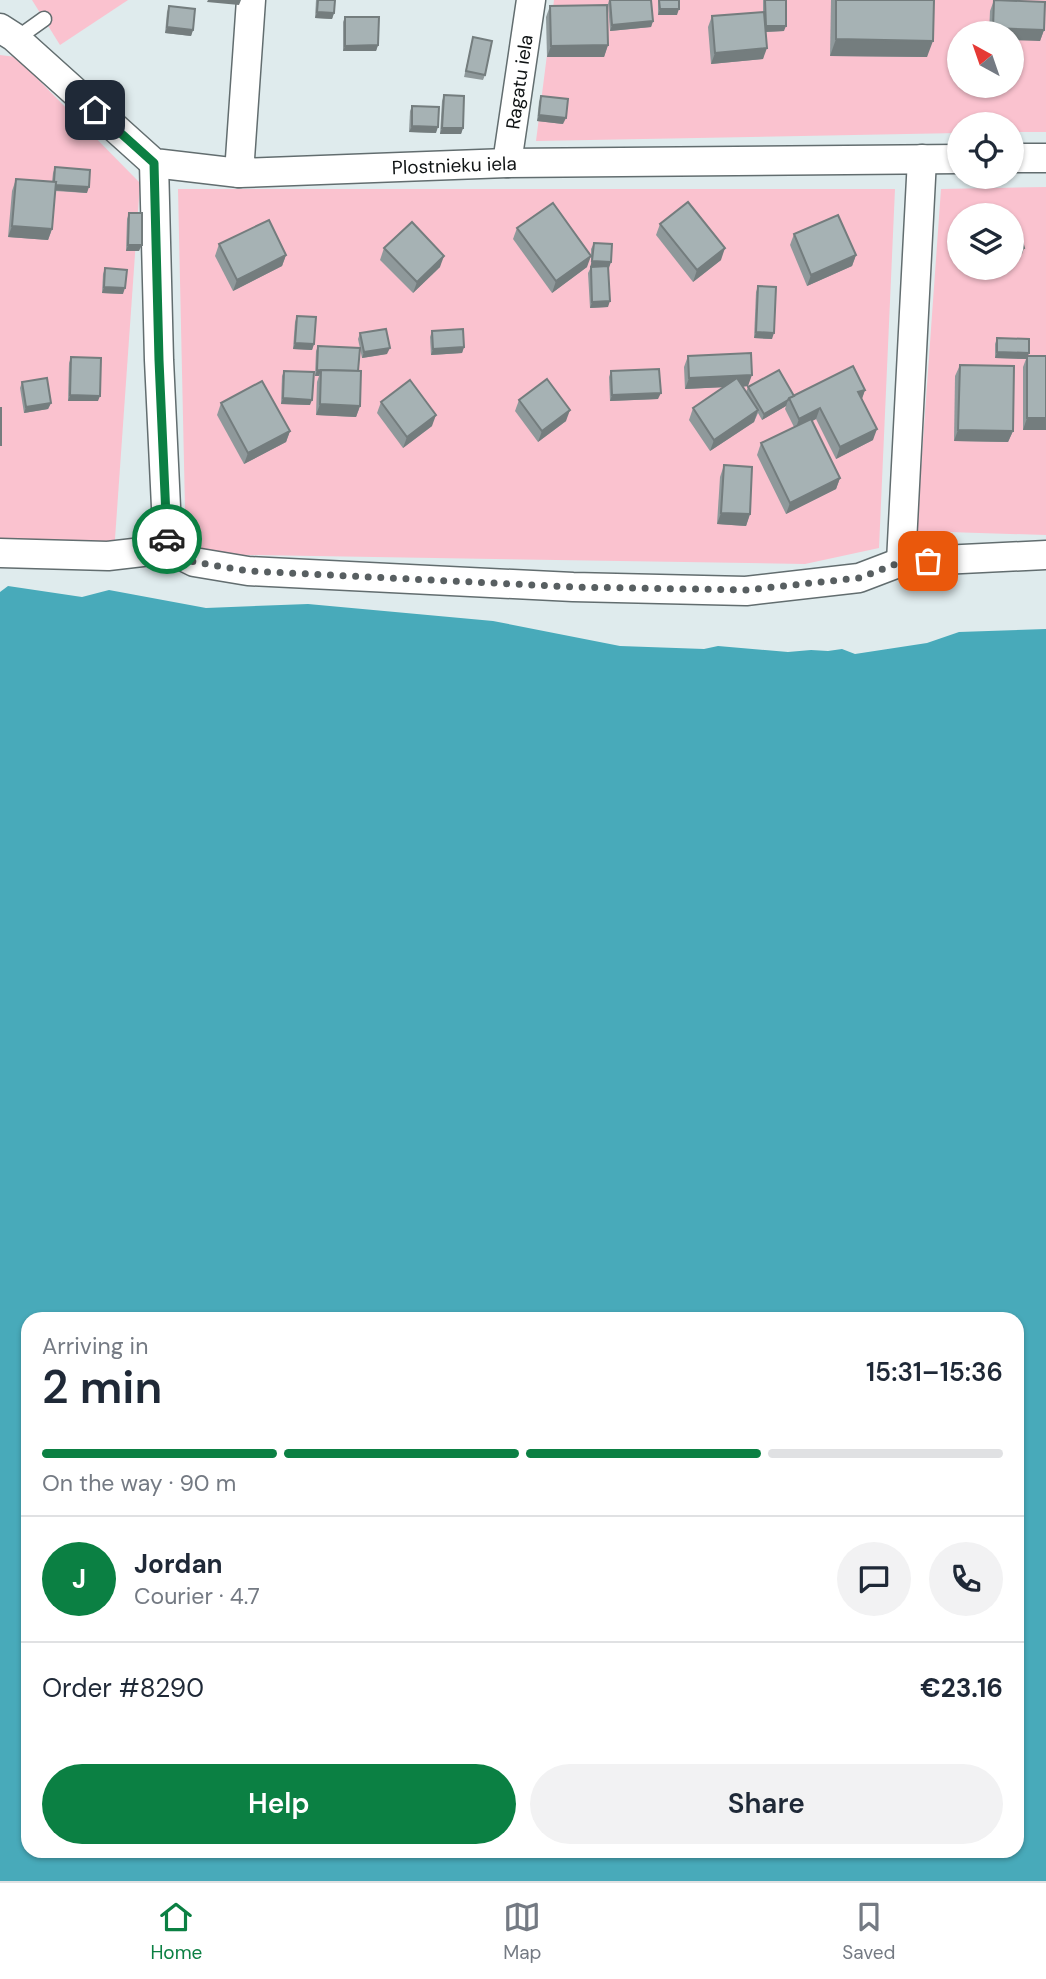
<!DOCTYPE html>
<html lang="en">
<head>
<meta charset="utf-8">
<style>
  :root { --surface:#fff; --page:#f2f2f3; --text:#1f2937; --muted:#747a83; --line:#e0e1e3; --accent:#0b8043 }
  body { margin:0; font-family:"DM Sans",sans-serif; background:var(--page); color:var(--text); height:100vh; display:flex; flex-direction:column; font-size:26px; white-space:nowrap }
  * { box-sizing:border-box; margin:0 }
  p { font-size:23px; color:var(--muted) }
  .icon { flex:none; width:38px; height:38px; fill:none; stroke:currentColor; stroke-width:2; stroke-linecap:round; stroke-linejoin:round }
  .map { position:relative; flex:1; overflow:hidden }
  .panel { position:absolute; left:21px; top:1312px; width:1003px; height:546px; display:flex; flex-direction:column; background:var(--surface); border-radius:21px; box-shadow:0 2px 5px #0004 }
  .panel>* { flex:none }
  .needle { width:46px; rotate:320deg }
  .tools { position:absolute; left:947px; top:21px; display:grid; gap:14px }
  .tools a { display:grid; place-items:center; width:77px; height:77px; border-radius:50%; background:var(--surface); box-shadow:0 2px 5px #0004; font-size:35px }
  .pin { position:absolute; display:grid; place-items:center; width:60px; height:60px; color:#fff; margin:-30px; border-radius:14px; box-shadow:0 4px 10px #0006 }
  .courier { position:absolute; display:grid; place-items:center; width:70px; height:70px; margin:-35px; border:5px solid #0b8043; border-radius:50%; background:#fff; color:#222; box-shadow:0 2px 9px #0007 }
  .overview em { font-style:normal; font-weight:600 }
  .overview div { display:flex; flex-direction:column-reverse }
  .overview { display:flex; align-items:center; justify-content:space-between; height:119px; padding:0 21px }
  h1 { font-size:46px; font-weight:600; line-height:52px }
  .bar { display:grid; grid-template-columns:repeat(4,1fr); gap:10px 7px; align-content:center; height:84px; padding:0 21px }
  .bar i { height:9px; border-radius:5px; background:var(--line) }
  .bar .current { background:var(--accent) }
  .bar p { grid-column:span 4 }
  .line { display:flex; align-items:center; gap:18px; padding:0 21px; border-top:2px solid var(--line) }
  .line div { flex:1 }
  .round { display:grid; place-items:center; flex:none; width:74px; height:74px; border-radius:37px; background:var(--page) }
  .primary-button { display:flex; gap:14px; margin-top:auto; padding:14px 21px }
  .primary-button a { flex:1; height:80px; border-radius:42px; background:var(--accent); color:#fff; font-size:28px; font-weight:600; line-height:80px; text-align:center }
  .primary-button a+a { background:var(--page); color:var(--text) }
  .tabs { display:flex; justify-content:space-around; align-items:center; height:98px; border-top:2px solid var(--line); background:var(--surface); font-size:19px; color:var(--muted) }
  .tabs a { display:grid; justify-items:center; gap:4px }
  .tabs .current { color:var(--accent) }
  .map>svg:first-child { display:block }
  .green { fill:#fac2cf; fill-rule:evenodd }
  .water { fill:#48aaba; fill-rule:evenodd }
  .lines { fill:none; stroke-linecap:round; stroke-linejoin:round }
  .lane-casing { stroke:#626d6f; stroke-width:17 }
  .street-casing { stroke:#626d6f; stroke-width:31 }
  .lane { stroke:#fff; stroke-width:14 }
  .street { stroke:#fff; stroke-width:28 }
  .wall { fill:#8f999b }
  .shaded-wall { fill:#747d7e }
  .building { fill:#a6b2b4; stroke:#747d7e; stroke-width:2 }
  .done { stroke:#585f61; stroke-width:7; stroke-dasharray:0 12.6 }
  .route { stroke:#0b8043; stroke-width:9 }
  .labels { text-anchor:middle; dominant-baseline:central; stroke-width:5; stroke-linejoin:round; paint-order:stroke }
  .street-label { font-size:19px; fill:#101415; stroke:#fff }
</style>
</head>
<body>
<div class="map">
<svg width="1046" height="1881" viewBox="0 0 1046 1881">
  <rect width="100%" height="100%" fill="#dfebed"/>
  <g class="green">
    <polygon points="32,0 128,0 60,45"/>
    <path d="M554,0h492v132h-34v-8h-53v9l-423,8zM959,33h53v53h-53z"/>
    <polygon points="0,55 16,57 140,183 114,553 0,551"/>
    <path d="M1046,187v348l-98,-3 -32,7 25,-350zM959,215h53v53h-53z"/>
    <polygon points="178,189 895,189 879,548 805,564 186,554"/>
  </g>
  <path class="water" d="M8,586l74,11 27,-7 97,18 102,-4 185,17 127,25 84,3 14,-3 70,6 23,-2 17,1 14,-2 13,5 72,-11 32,-11 87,-3v1252h-1046v-1289zM28,1320h989v532h-989z"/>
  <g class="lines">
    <defs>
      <polyline id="lane" points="16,39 44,19"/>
      <g id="street">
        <path id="s1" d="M0,28l14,9 140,126 85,10 268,-10 452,-4"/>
        <polyline points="1012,158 1046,158"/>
        <polyline points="154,163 159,360 168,549"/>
        <path id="s2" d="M507,163l24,-163"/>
        <polyline points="239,173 251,0"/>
        <polyline points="0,553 108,556 168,549 194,562 248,571 573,587 746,591 859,578 901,562 1046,555"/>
        <polyline points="901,562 922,159"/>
      </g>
    </defs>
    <use href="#lane" class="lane-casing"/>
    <use href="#street" class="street-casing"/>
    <use href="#lane" class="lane"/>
    <use href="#street" class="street"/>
  </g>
  <g class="wall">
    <polygon points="316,0 335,0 334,13 332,19 315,18"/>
    <polygon points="609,0 651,0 653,21 651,27 610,31 608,4"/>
    <polygon points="658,0 659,0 677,15 658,15"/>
    <polygon points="763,0 765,0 784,31 766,32 763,59 711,64 708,27 712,16 763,12"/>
    <polygon points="831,0 934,0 927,57 830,56"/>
    <polygon points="994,0 1044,30 1040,41 1012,33 989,33 990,11"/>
    <polygon points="169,6 193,30 191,36 165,33 167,12"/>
    <polygon points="550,6 608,45 604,57 547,57 546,17"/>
    <polygon points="345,17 378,45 376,51 343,51 343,22"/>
    <polygon points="473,37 485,75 483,80 464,77"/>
    <polygon points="444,95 463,128 461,134 440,134 442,101"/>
    <polygon points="541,96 563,124 537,121 539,102"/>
    <polygon points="412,106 436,133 409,132 410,111"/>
    <polygon points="55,167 87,193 55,191 52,229 48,240 8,237 12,191 16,179 52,182 53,173"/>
    <polygon points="129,213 139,251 126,251 127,219"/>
    <polygon points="660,224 721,260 693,282 656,235"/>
    <polygon points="517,228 587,267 552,293 513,239"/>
    <polygon points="794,234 856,255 852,266 807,286 790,245"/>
    <polygon points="594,243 611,262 608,268 608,307 590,308 588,273 591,267 591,249"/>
    <polygon points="219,244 286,255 282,266 233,291 215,256"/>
    <polygon points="384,248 440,267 413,293 380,260"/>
    <polygon points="105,268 123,294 102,293 103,274"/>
    <polygon points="758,286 772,339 754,338 756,292"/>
    <polygon points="297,316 314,344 312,350 293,349 295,322"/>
    <polygon points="432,331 464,347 462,353 431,355 430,337"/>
    <polygon points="360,333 387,354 362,358 358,339"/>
    <polygon points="997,338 1027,356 1046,356 1046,430 1023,430 1023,367 1026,359 995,358 995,344"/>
    <polygon points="318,346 358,371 360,406 356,417 316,415 317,382 319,376 315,376 316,351"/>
    <polygon points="688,356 748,386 743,387 746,392 748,387 794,396 865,390 862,399 873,440 836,459 816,419 812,421 840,478 836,489 786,514 757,455 761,443 794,427 785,409 786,406 762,420 758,413 754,422 710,451 689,420 693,408 724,387 685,389 684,367"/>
    <polygon points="71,357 98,401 68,401 69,363"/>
    <polygon points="960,365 1013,431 1008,442 954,441 955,376"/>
    <polygon points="284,371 310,405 281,404 282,376"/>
    <polygon points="611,371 658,399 610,401 609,377"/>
    <polygon points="22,382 51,403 48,409 24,413 20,388"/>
    <polygon points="519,400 566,421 538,442 515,411"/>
    <polygon points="381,402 432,426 403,448 377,413"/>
    <polygon points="221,403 290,431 286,442 244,464 217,415"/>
    <polygon points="724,465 750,514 746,526 717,524 720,477"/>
  </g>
  <g class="shaded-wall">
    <polygon points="208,0 241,0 239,5 207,2"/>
    <polygon points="660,9 679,9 677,15 658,15"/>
    <polygon points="317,12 334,13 332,19 315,18"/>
    <polygon points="653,21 651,27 610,31 612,25"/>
    <polygon points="766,26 786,26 784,31 764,32"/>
    <polygon points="167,27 193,30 191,36 165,33"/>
    <polygon points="993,28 1044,30 1040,41 1012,40 1012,33 991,33"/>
    <polygon points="836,39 933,41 927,57 830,56"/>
    <polygon points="378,45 376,51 343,51 345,46"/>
    <polygon points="608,45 604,57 547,57 551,46"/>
    <polygon points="767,48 763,59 711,64 715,53"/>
    <polygon points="539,115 566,118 563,124 537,121"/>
    <polygon points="412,126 438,127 436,133 409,132"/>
    <polygon points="442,128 463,128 461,134 440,134"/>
    <polygon points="54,185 89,187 87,193 52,190"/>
    <polygon points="12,226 52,229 48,240 8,237"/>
    <polygon points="128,245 142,245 139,251 126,251"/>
    <polygon points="725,248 721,260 693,282 697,270"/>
    <polygon points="1024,248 1022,254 1012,256 1012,251"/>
    <polygon points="286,255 282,266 233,291 237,280"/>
    <polygon points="856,255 852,266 807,286 811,275"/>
    <polygon points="444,256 440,267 413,293 417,282"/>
    <polygon points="591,256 587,267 552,293 556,281"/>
    <polygon points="592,261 611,262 609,268 590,267"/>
    <polygon points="104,287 125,288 123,294 102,293"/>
    <polygon points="610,301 608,307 590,308 592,302"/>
    <polygon points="756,332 774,333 772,339 754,338"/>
    <polygon points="295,343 314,344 312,350 293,349"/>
    <polygon points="464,347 462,353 431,355 433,349"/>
    <polygon points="390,348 387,354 362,358 364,352"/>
    <polygon points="997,352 1029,353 1027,359 995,358"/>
    <polygon points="317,370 358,372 321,370 319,376 315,376"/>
    <polygon points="752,375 748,386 685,389 689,378"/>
    <polygon points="865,390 861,401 858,392"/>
    <polygon points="661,393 658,399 610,401 612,395"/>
    <polygon points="70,395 100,396 98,401 68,401"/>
    <polygon points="283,398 312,400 310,405 281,404"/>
    <polygon points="788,400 786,406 762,420 764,414"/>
    <polygon points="51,403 48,409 24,413 26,407"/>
    <polygon points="320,404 360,406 356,417 316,415"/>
    <polygon points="820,408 816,419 795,430 799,419"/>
    <polygon points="570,410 566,421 538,442 542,431"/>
    <polygon points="758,410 754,422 710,451 714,440"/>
    <polygon points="436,415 432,426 403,448 407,437"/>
    <polygon points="1027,418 1046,418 1046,430 1023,430"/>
    <polygon points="877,429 873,440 836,459 840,447"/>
    <polygon points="958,430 1013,431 1008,442 954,441"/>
    <polygon points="290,431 286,442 244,464 248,453"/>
    <polygon points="840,478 836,489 786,514 790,503"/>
    <polygon points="721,513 750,514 746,526 717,524"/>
  </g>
  <g class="building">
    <polygon points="318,0 335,0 334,13 317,12"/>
    <polygon points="610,0 651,0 653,21 612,25"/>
    <polygon points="659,0 679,0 679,9 660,9"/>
    <polygon points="765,0 786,0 786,26 766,26"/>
    <polygon points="836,0 934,0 933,41 836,39"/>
    <polygon points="994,0 1045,2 1044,30 993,28"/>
    <polygon points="607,5 608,45 551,46 550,6"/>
    <polygon points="169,6 195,9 193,30 167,27"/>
    <polygon points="764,12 767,48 715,53 712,16"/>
    <polygon points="345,17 379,17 378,45 345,46"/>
    <polygon points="473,37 492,41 485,75 466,71"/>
    <polygon points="444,95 464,96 463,128 442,128"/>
    <polygon points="541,96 568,99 566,118 539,115"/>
    <polygon points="412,106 439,107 438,127 412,126"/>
    <polygon points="55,167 90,170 89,187 55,185 56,182 54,182"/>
    <polygon points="16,179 56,182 52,229 12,226"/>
    <polygon points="688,202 725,248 697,270 660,224"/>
    <polygon points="553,203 591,256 556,281 517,228"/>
    <polygon points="129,213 142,213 142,245 128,245"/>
    <polygon points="838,215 856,255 811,275 794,234"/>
    <polygon points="269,220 286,255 237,280 219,244"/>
    <polygon points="1016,221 1024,248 1012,251 1012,222"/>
    <polygon points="412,222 444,256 417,282 384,248"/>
    <polygon points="594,243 612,244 611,262 592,261"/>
    <polygon points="608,266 610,301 592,302 591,267"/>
    <polygon points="105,268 127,270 125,288 104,287"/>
    <polygon points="758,286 776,287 774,333 756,332"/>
    <polygon points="297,316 316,317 314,344 295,343"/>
    <polygon points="386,329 390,348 364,352 360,333"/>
    <polygon points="463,329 464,347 433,349 432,331"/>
    <polygon points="997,338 1029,339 1029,353 997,352"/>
    <polygon points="318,346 360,348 358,371 317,370"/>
    <polygon points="751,353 752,375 689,378 688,356"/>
    <rect x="1027" y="356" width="19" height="62"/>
    <polygon points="71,357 101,358 100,396 70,395"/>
    <polygon points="960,365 1014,366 1013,431 958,430"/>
    <polygon points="853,366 865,390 858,392 877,429 840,447 820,408 799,419 789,398"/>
    <polygon points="659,369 661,393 612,395 611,371"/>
    <polygon points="321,370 361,371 360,406 320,404"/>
    <polygon points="779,370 794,396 789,398 788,400 764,414 748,387"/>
    <polygon points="284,371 314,372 312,400 283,398"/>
    <polygon points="47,378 51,403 26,407 22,382"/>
    <polygon points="737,378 758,410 714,440 693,408"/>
    <polygon points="547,379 570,410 542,431 519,400"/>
    <polygon points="410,380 436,415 407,437 381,402"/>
    <polygon points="262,381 290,431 248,453 221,403"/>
    <rect x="0" y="408" width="1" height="37"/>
    <polygon points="811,419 840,478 790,503 761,443"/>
    <polygon points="724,465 752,467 750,514 721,513"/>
  </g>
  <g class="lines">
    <polyline class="done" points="167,539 168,549 194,562 248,571 573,587 746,590 859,578 901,562 928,561"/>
    <polyline class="route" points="95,110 154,163 159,360 167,539"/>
  </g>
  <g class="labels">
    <g class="street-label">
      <text stroke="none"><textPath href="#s2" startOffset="82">Ragatu iela</textPath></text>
      <text stroke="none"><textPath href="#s1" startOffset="506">Plostnieku iela</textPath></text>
    </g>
  </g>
</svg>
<div class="tools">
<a><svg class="needle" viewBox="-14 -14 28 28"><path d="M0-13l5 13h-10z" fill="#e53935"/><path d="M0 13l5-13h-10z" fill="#747a83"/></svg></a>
<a><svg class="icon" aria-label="locate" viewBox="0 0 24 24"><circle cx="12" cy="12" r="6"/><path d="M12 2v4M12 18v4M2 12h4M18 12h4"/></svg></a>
<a><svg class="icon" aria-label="layers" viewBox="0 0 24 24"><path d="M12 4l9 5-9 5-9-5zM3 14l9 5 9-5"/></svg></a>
</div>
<div class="pin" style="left:928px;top:561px;background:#ea580c"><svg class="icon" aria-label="bag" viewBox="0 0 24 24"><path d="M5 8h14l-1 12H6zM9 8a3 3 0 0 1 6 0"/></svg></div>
<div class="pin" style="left:95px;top:110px;background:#1f2937"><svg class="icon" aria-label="home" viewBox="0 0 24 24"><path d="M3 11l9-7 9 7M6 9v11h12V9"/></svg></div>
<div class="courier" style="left:167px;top:539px"><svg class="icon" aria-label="car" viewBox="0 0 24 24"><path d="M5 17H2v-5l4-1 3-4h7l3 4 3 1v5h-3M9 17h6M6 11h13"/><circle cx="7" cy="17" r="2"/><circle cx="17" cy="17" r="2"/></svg></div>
<section class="panel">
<div class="overview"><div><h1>2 min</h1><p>Arriving in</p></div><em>15:31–15:36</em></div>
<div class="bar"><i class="current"></i><i class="current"></i><i class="current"></i><i></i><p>On the way · 90 m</p></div>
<div class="line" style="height:126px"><b class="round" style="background:var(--accent);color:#fff">J</b><div><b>Jordan</b><p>Courier · 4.7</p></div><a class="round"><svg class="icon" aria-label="chat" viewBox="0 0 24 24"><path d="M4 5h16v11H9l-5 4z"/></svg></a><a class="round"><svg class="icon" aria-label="phone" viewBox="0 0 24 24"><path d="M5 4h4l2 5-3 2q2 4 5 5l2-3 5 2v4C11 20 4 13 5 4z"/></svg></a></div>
<div class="line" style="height:91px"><div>Order #8290</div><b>€23.16</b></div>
<div class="primary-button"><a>Help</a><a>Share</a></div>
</section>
</div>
<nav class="tabs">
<a class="current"><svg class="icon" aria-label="home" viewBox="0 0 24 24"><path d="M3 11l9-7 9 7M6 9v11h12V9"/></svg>Home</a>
<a><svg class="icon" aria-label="map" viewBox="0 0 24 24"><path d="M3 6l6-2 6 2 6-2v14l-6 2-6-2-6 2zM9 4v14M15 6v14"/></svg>Map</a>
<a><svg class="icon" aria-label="saved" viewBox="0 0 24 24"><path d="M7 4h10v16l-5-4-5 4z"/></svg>Saved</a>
</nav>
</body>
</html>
